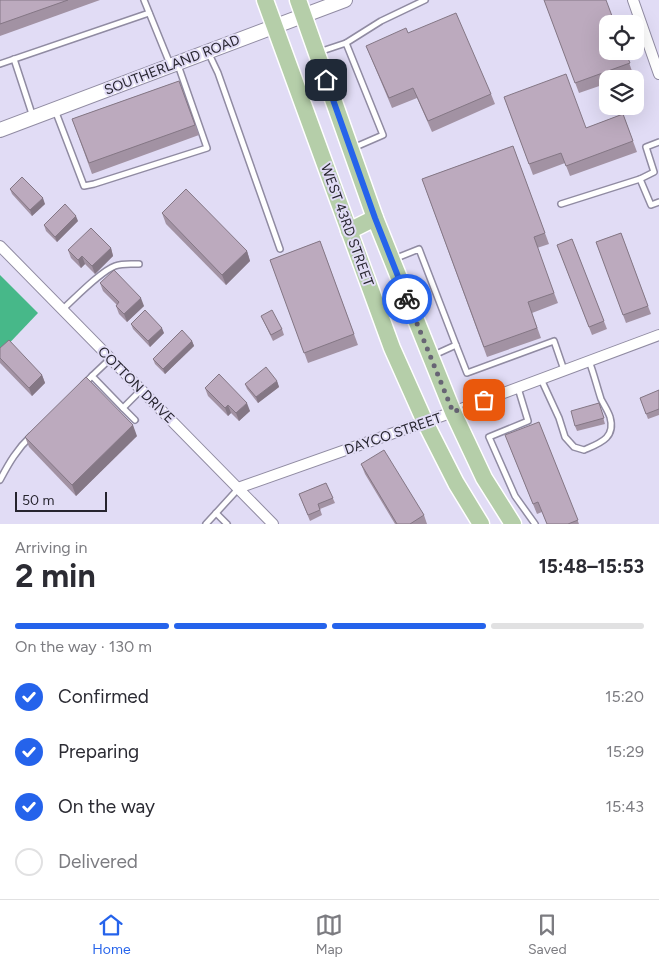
<!DOCTYPE html>
<html lang="en">
<head>
<meta charset="utf-8">
<style>
  :root { --surface:#fff; --page:#f2f2f3; --text:#2b2b33; --muted:#7c7c81; --line:#e1e1e2; --accent:#2563eb }
  body { margin:0; font-family:Figtree,sans-serif; background:var(--page); color:var(--text); height:100vh; display:flex; flex-direction:column; font-size:19px; white-space:nowrap }
  * { box-sizing:border-box; margin:0 }
  p { font-size:16px; color:var(--muted) }
  .icon { flex:none; width:28px; height:28px; fill:none; stroke:currentColor; stroke-width:2; stroke-linecap:round; stroke-linejoin:round }
  .map { position:relative; height:524px; overflow:hidden }
  .details { display:flex; flex-direction:column; background:var(--surface); flex:1 }
  .details>* { flex:none }
  .fabs { position:absolute; left:599px; top:15px; display:grid; gap:10px }
  .fabs a { display:grid; place-items:center; width:45px; height:45px; border-radius:10px; background:var(--surface); box-shadow:0 5px 20px #0002; font-size:25px }
  .scale { position:absolute; left:15px; bottom:12px; width:92px; box-sizing:border-box; padding-left:5px; border:2px solid #26242e; border-top:0; font-size:14px; line-height:18px; white-space:nowrap; color:#26242e; -webkit-text-stroke:4px #e1dcf5; paint-order:stroke }
  .pin { position:absolute; display:grid; place-items:center; width:42px; height:42px; color:#fff; margin:-21px; border-radius:10px; box-shadow:0 2px 8px #0006 }
  .courier { position:absolute; display:grid; place-items:center; width:50px; height:50px; margin:-25px; border:4px solid #2563eb; border-radius:50%; background:#fff; color:#222; box-shadow:0 1px 6px #0007 }
  .overview em { font-style:normal; font-weight:700 }
  .overview div { display:flex; flex-direction:column-reverse }
  .overview { display:flex; align-items:center; justify-content:space-between; height:85px; padding:0 15px }
  h1 { font-size:32px; font-weight:700; line-height:38px }
  .bar { display:grid; grid-template-columns:repeat(4,1fr); gap:8px 5px; align-content:center; height:60px; padding:0 15px }
  .bar i { height:6px; border-radius:4px; background:var(--line) }
  .bar .selected { background:var(--accent) }
  .bar p { grid-column:span 4 }
  ol { padding:0 15px; list-style:none }
  li { display:flex; align-items:center; gap:15px; height:55px }
  li p { margin-inline-start:auto }
  li .icon { padding:5px; border-radius:50%; background:var(--accent); color:#fff; stroke-width:4 }
  li:last-child { color:var(--muted) }
  li i { width:28px; height:28px; border:2px solid var(--line); border-radius:50% }
  .menu { display:flex; justify-content:space-around; align-items:center; height:70px; border-top:1px solid var(--line); background:var(--surface); font-size:14px; color:var(--muted) }
  .menu a { display:grid; justify-items:center; gap:2px }
  .menu .selected { color:var(--accent) }
  .map>svg:first-child { display:block }
  .forest { fill:#47b889 }
  .lines { fill:none; stroke-linecap:round; stroke-linejoin:round }
  .service-casing { stroke:#908ba2; stroke-width:8 }
  .minor-casing { stroke:#908ba2; stroke-width:12 }
  .tertiary-casing { stroke:#908ba2; stroke-width:16 }
  .primary-casing { stroke:#fff; stroke-width:19 }
  .service { stroke:#fff; stroke-width:5 }
  .minor { stroke:#fff; stroke-width:10 }
  .tertiary { stroke:#fff; stroke-width:14 }
  .primary { stroke:#b5cea9; stroke-width:16 }
  .wall { fill:#a292a3 }
  .shaded-wall { fill:#847785 }
  .building { fill:#bcaabe; stroke:#847785 }
  .done { stroke:#676474; stroke-width:5; stroke-dasharray:0 9 }
  .route { stroke:#2563eb; stroke-width:6 }
  .labels { text-anchor:middle; dominant-baseline:central; stroke-width:4; stroke-linejoin:round; paint-order:stroke }
  .street-label { font-size:14px; fill:#26242e; stroke:#e1dcf5 }
</style>
</head>
<body>
<div class="map">
<svg width="659" height="524" viewBox="0 0 659 524">
  <rect width="100%" height="100%" fill="#e1dcf5"/>
  <polygon class="forest" points="0,275 38,313 0,353"/>
  <g class="lines">
    <defs>
      <g id="service">
        <polyline points="144,0 170,64"/>
        <polyline points="346,43 381,21 425,0"/>
        <polyline points="319,52 346,43 383,135 353,148"/>
        <polyline points="209,54 218,73 280,249"/>
        <polyline points="14,59 33,117"/>
        <polyline points="0,64 149,13"/>
        <polyline points="55,110 84,186 94,184 207,148 178,65"/>
        <polyline points="640,179 651,205 659,202"/>
        <polyline points="561,204 640,179 654,172 646,147 659,142"/>
        <polyline points="394,259 419,249 456,345 434,355"/>
        <path d="M63,309c12,-11 38,-38 52,-43 8,-3 15,-2 24,-2"/>
        <polyline points="456,345 467,373 554,341 564,370"/>
        <polyline points="110,359 92,376 123,408 141,390"/>
        <path d="M541,379l18,39 6,19 9,10 10,3c16,-7 32,-12 26,-33 -2,-6 -6,-12 -9,-18 -4,-12 -7,-25 -12,-38"/>
        <polyline points="84,384 92,376"/>
        <polyline points="518,388 528,421 489,437 515,496 535,524"/>
        <polyline points="123,408 135,420"/>
        <path d="M0,480c9,-17 17,-31 31,-44"/>
        <polyline points="216,513 227,524"/>
        <polyline points="206,524 238,489"/>
      </g>
      <g id="minor">
        <polyline points="633,0 659,74"/>
        <polyline points="0,246 273,524"/>
        <polyline points="238,488 453,412 659,335"/>
      </g>
      <polyline id="tertiary" points="0,130 345,0"/>
      <g id="primary">
        <polyline points="265,0 392,348 425,422 456,483 481,524"/>
        <polyline points="298,0 375,218 453,412 484,478 513,524"/>
        <polyline points="349,231 375,218"/>
      </g>
    </defs>
    <use href="#service" class="service-casing"/>
    <use href="#minor" class="minor-casing"/>
    <use href="#tertiary" class="tertiary-casing"/>
    <use href="#primary" class="primary-casing"/>
    <use href="#service" class="service"/>
    <use href="#minor" class="minor"/>
    <use href="#tertiary" class="tertiary"/>
    <use href="#primary" class="primary"/>
  </g>
  <g class="wall">
    <polygon points="0,0 100,0 0,36"/>
    <polygon points="544,0 625,51 633,74 620,79 608,79 608,83 579,93"/>
    <polygon points="408,33 491,94 495,104 432,132 417,98 392,108 366,46"/>
    <polygon points="179,81 199,135 92,174 72,119"/>
    <polygon points="504,97 586,128 623,114 637,152 570,176 565,163 533,175"/>
    <polygon points="513,146 549,244 537,248 558,303 532,313 541,338 487,357 422,179"/>
    <polygon points="10,189 45,204 32,216 12,194"/>
    <polygon points="162,213 247,251 250,261 226,285 166,224"/>
    <polygon points="78,221 57,242 46,231 44,225"/>
    <polygon points="621,233 651,314 626,323 596,242"/>
    <polygon points="572,239 607,329 592,335 557,245"/>
    <polygon points="320,241 358,345 308,363 270,260"/>
    <polygon points="111,248 113,256 95,274 85,264 81,268 71,258 68,250"/>
    <polygon points="100,283 144,306 127,322 119,314 116,306 117,305 103,291"/>
    <polygon points="261,316 282,329 284,335 273,341"/>
    <polygon points="131,324 164,333 150,347 133,329"/>
    <polygon points="192,341 194,346 165,374 155,364 153,359"/>
    <polygon points="0,358 42,375 45,383 32,396 0,363"/>
    <polygon points="277,381 279,387 258,403 247,389 245,384"/>
    <polygon points="205,388 250,411 239,421 231,413 228,416 208,396"/>
    <polygon points="659,390 659,415 648,419 640,398"/>
    <polygon points="599,403 605,424 577,431 575,426"/>
    <polygon points="539,422 579,524 547,524 542,512 537,514 509,445"/>
    <polygon points="137,436 76,496 29,447 25,437"/>
    <polygon points="361,464 424,515 427,524 395,524 365,474"/>
    <polygon points="326,483 335,503 320,509 322,515 310,521 299,494"/>
  </g>
  <g class="shaded-wall">
    <polygon points="43,198 45,204 32,216 30,210"/>
    <polygon points="76,216 78,221 57,242 55,237"/>
    <polygon points="111,248 113,256 95,274 92,266"/>
    <polygon points="247,251 250,261 226,285 222,275"/>
    <polygon points="82,256 85,264 81,268 78,260"/>
    <polygon points="141,298 144,306 127,322 124,314"/>
    <polygon points="162,328 164,333 150,347 148,341"/>
    <polygon points="192,341 194,346 165,374 163,369"/>
    <polygon points="42,375 45,383 32,396 29,388"/>
    <polygon points="277,381 279,387 258,403 256,397"/>
    <polygon points="247,403 250,411 239,421 236,413"/>
    <polygon points="228,405 231,413 228,416 225,408"/>
    <polygon points="133,425 137,436 76,496 72,485"/>
  </g>
  <g class="building">
    <polygon points="0,0 68,0 0,24"/>
    <polygon points="544,0 606,0 615,24 608,24 608,51 625,51 630,63 575,83"/>
    <polygon points="456,13 491,94 428,121 413,88 389,98 366,46 406,28 408,33"/>
    <polygon points="566,74 586,128 623,114 633,141 566,166 561,153 529,164 504,97"/>
    <polygon points="179,81 195,125 89,163 72,119"/>
    <polygon points="513,146 545,233 534,237 554,293 528,302 537,328 484,347 422,179"/>
    <polygon points="22,177 43,198 30,210 10,189"/>
    <polygon points="186,189 247,251 222,275 162,213"/>
    <polygon points="65,204 76,216 55,237 44,225"/>
    <polygon points="91,228 111,248 92,266 82,256 78,260 68,250"/>
    <polygon points="621,233 648,306 623,315 596,242"/>
    <polygon points="572,239 604,321 589,327 557,245"/>
    <polygon points="320,241 354,334 304,353 270,260"/>
    <polygon points="114,270 141,298 124,314 116,306 119,302 100,283"/>
    <polygon points="145,310 162,328 148,341 131,324"/>
    <polygon points="272,310 282,329 271,335 261,316"/>
    <polygon points="182,330 192,341 163,369 153,359"/>
    <polygon points="9,340 42,375 29,388 0,358 0,348"/>
    <polygon points="266,367 277,381 256,397 245,384"/>
    <polygon points="219,374 247,403 236,413 228,405 225,408 205,388"/>
    <polygon points="86,377 133,425 72,485 25,437"/>
    <polygon points="659,390 659,409 646,414 640,398"/>
    <polygon points="599,403 604,418 575,426 571,411"/>
    <polygon points="539,422 578,520 568,524 547,524 538,502 533,504 505,435"/>
    <polygon points="384,450 424,515 410,524 397,524 361,464"/>
    <polygon points="326,483 333,498 318,504 320,510 308,515 299,494"/>
  </g>
  <g class="lines">
    <polyline class="done" points="407,299 453,412 484,400"/>
    <polyline class="route" points="326,80 375,218 407,299"/>
  </g>
  <g class="labels">
    <g class="street-label">
      <text transform="translate(172 65) rotate(-21)">SOUTHERLAND ROAD</text>
      <text transform="translate(347 225) rotate(70)">WEST 43RD STREET</text>
      <text transform="translate(136 385) rotate(45)">COTTON DRIVE</text>
      <text transform="translate(393 434) rotate(-19)">DAYCO STREET</text>
    </g>
  </g>
</svg>
<div class="fabs">
<a><svg class="icon" aria-label="locate" viewBox="0 0 24 24"><circle cx="12" cy="12" r="6"/><path d="M12 2v4M12 18v4M2 12h4M18 12h4"/></svg></a>
<a><svg class="icon" aria-label="layers" viewBox="0 0 24 24"><path d="M12 4l9 5-9 5-9-5zM3 14l9 5 9-5"/></svg></a>
</div>
<div class="scale">50 m</div>
<div class="pin" style="left:484px;top:400px;background:#ea580c"><svg class="icon" aria-label="bag" viewBox="0 0 24 24"><path d="M5 8h14l-1 12H6zM9 8a3 3 0 0 1 6 0"/></svg></div>
<div class="pin" style="left:326px;top:80px;background:#1f2937"><svg class="icon" aria-label="home" viewBox="0 0 24 24"><path d="M3 11l9-7 9 7M6 9v11h12V9"/></svg></div>
<div class="courier" style="left:407px;top:299px"><svg class="icon" aria-label="bike" viewBox="0 0 24 24"><circle cx="6" cy="16" r="4"/><circle cx="18" cy="16" r="4"/><path d="M6 16l4-8h5l3 8M10 8l3 8H6M13 5h3"/></svg></div>
</div>
<section class="details">
<div class="overview"><div><h1>2 min</h1><p>Arriving in</p></div><em>15:48–15:53</em></div>
<div class="bar"><i class="selected"></i><i class="selected"></i><i class="selected"></i><i></i><p>On the way · 130 m</p></div>
<ol>
<li><svg class="icon" aria-label="check" viewBox="0 0 24 24"><path d="M5 12l5 5 9-10"/></svg>Confirmed<p>15:20</p></li>
<li><svg class="icon" aria-label="check" viewBox="0 0 24 24"><path d="M5 12l5 5 9-10"/></svg>Preparing<p>15:29</p></li>
<li><svg class="icon" aria-label="check" viewBox="0 0 24 24"><path d="M5 12l5 5 9-10"/></svg>On the way<p>15:43</p></li>
<li><i></i>Delivered</li>
</ol>
</section>
<nav class="menu">
<a class="selected"><svg class="icon" aria-label="home" viewBox="0 0 24 24"><path d="M3 11l9-7 9 7M6 9v11h12V9"/></svg>Home</a>
<a><svg class="icon" aria-label="map" viewBox="0 0 24 24"><path d="M3 6l6-2 6 2 6-2v14l-6 2-6-2-6 2zM9 4v14M15 6v14"/></svg>Map</a>
<a><svg class="icon" aria-label="saved" viewBox="0 0 24 24"><path d="M7 4h10v16l-5-4-5 4z"/></svg>Saved</a>
</nav>
</body>
</html>
